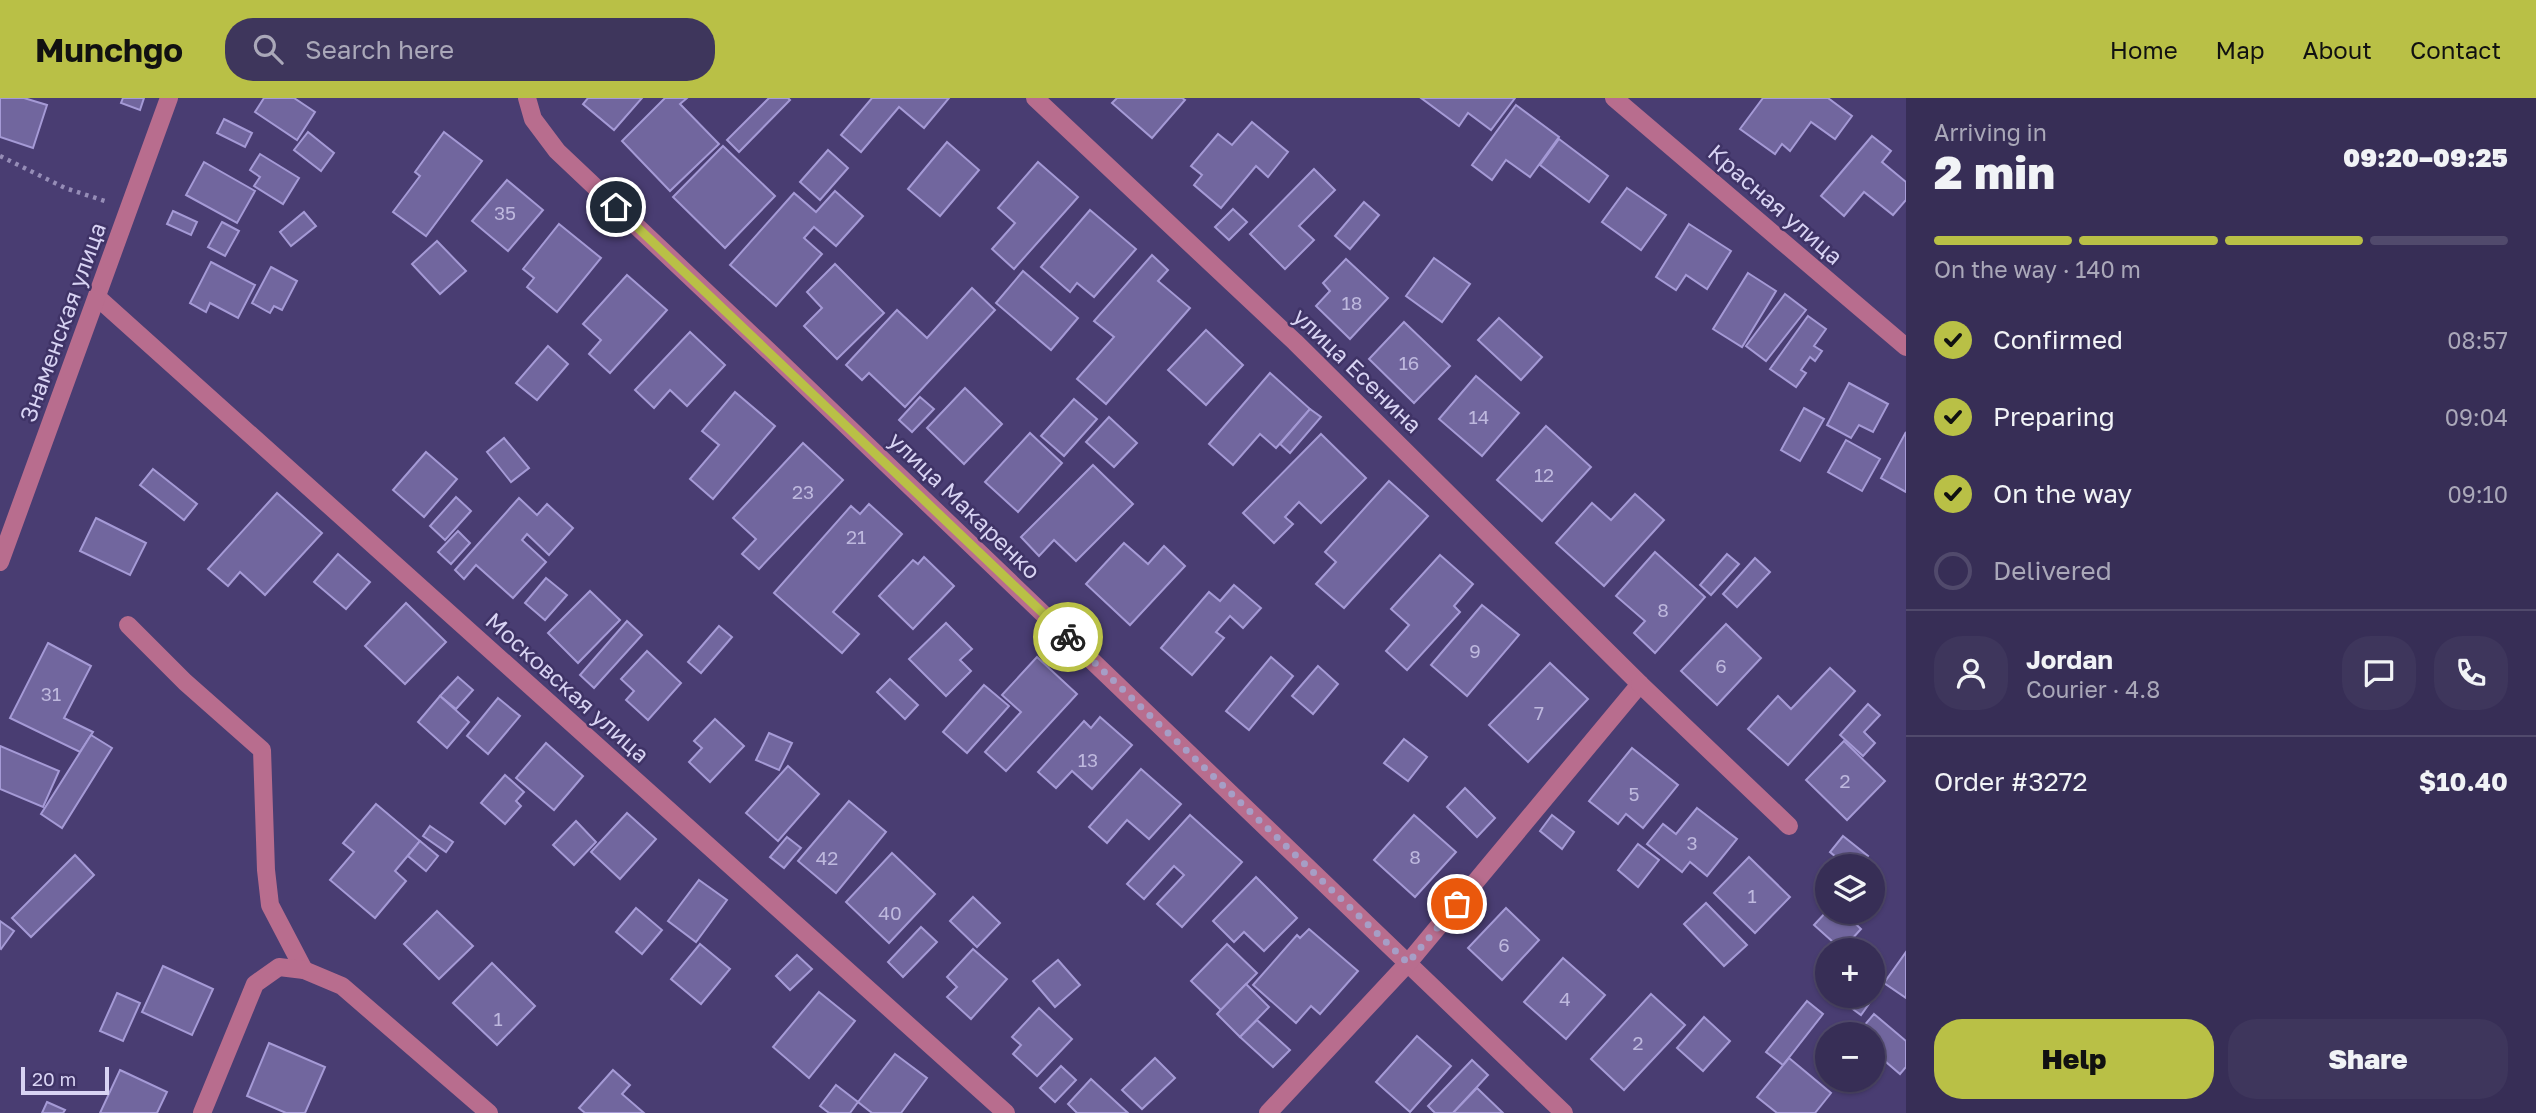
<!DOCTYPE html>
<html lang="en">
<head>
<meta charset="utf-8">
<style>
  :root { --surface:#372e56; --page:#3e365c; --text:#f1f3f6; --muted:#aaa8b9; --line:#514a6c; --accent:#b9c046 }
  body { margin:0; font-family:"Golos Text",sans-serif; background:var(--page); color:var(--text); height:100vh; display:flex; flex-direction:column; font-size:26px; white-space:nowrap }
  * { box-sizing:border-box; margin:0 }
  p { font-size:23px; color:var(--muted) }
  .icon { flex:none; width:38px; height:38px; fill:none; stroke:currentColor; stroke-width:2; stroke-linecap:round; stroke-linejoin:round }
  .map { position:relative; flex:1; overflow:hidden }
  .details { display:flex; flex-direction:column; background:var(--surface); width:630px }
  .details>* { flex:none }
  .fabs { position:absolute; left:1815px; top:756px; display:grid; gap:14px }
  .fabs a { display:grid; place-items:center; width:70px; height:70px; border-radius:50%; background:var(--surface); box-shadow:0 2px 5px #0004,0 0 0 2px var(--line); font-size:35px }
  .scale { position:absolute; left:21px; bottom:18px; width:88px; box-sizing:border-box; padding-left:7px; border:4px solid #d8d3f3; border-top:0; font-size:19px; line-height:24px; white-space:nowrap; color:#d8d3f3; -webkit-text-stroke:5px #3f3366; paint-order:stroke }
  .pin { position:absolute; display:grid; place-items:center; width:60px; height:60px; color:#fff; margin:-30px; border:4px solid #fff; border-radius:50%; box-shadow:0 2px 7px #0007 }
  .courier { position:absolute; display:grid; place-items:center; width:70px; height:70px; margin:-35px; border:5px solid #b9c046; border-radius:50%; background:#fff; color:#222; box-shadow:0 2px 9px #0007 }
  .headline em { font-style:normal; font-weight:800 }
  .headline div { display:flex; flex-direction:column-reverse }
  .headline { display:flex; align-items:center; justify-content:space-between; height:119px; padding:0 28px }
  h1 { font-size:46px; font-weight:800; line-height:52px }
  .bar { display:grid; grid-template-columns:repeat(4,1fr); gap:10px 7px; align-content:center; height:84px; padding:0 28px }
  .bar i { height:9px; border-radius:5px; background:var(--line) }
  .bar .current { background:var(--accent) }
  .bar p { grid-column:span 4 }
  .line { display:flex; align-items:center; gap:18px; padding:0 28px; border-top:2px solid var(--line) }
  .line div { flex:1 }
  .round { display:grid; place-items:center; flex:none; width:74px; height:74px; border-radius:28px; background:var(--page) }
  ol { padding:0 28px; list-style:none }
  li { display:flex; align-items:center; gap:21px; height:77px }
  li p { margin-inline-start:auto }
  li .icon { padding:7px; border-radius:50%; background:var(--accent); color:#111; stroke-width:4 }
  li:last-child { color:var(--muted) }
  li i { width:38px; height:38px; border:4px solid var(--line); border-radius:50% }
  .primary-button { display:flex; gap:14px; margin-top:auto; padding:14px 28px }
  .primary-button a { flex:1; height:80px; border-radius:28px; background:var(--accent); color:#111; font-size:28px; font-weight:800; line-height:80px; text-align:center }
  .primary-button a+a { background:var(--page); color:var(--text) }
  header { display:flex; align-items:center; gap:42px; box-sizing:border-box; height:98px; padding:0 35px; background:var(--accent); color:#111 }
  header strong { font-size:33px }
  nav { display:flex; gap:38px; margin-inline-start:auto; font-size:24px }
  .search { width:490px; height:63px; background:var(--page); display:flex; align-items:center; gap:18px; box-sizing:border-box; padding:0 24px; border-radius:28px; color:var(--muted); font-size:26px }
  main { display:flex; flex:1; min-height:0 }
  .map>svg:first-child { display:block }
  .building { fill:#71669e; stroke:#a59ad6; stroke-width:2 }
  .lines { fill:none; stroke-linecap:round; stroke-linejoin:round }
  .path { stroke:#968db7; stroke-width:4.5; stroke-dasharray:3.5 5; stroke-linecap:butt }
  .minor { stroke:#b86d8e; stroke-width:18 }
  .done { stroke:#a69ec6; stroke-width:7; stroke-dasharray:0 12.6 }
  .route { stroke:#b9c046; stroke-width:9 }
  .labels { text-anchor:middle; dominant-baseline:central; stroke-width:5; stroke-linejoin:round; paint-order:stroke }
  .number-label { font-size:19px; fill:#beb8de }
  .street-label { font-size:23px; fill:#d8d3f3; stroke:#3f3366 }
</style>
</head>
<body>
<header>
<strong>Munchgo</strong>
<div class="search"><svg class="icon" aria-label="search" viewBox="0 0 24 24"><circle cx="10" cy="10" r="6"/><path d="M15 15l6 6"/></svg>Search here</div>
<nav><a>Home</a><a>Map</a><a>About</a><a>Contact</a></nav>
</header>
<main>
<div class="map">
<svg width="1906" height="1015" viewBox="0 0 1906 1015">
  <rect width="100%" height="100%" fill="#493d72"/>
  <g class="building">
    <polygon points="0,0 24,0 47,7 33,50 0,39"/>
    <polygon points="123,0 144,0 140,12 121,5"/>
    <polygon points="264,0 294,0 315,14 297,42 255,14"/>
    <polygon points="588,0 642,0 614,32 583,6"/>
    <polygon points="665,0 687,0 680,6 719,46 670,93 622,43"/>
    <polygon points="769,0 788,0 790,2 739,54 727,42"/>
    <polygon points="872,0 949,0 924,30 899,9 861,54 841,37"/>
    <polygon points="1117,0 1182,0 1185,2 1152,40 1112,5"/>
    <polygon points="1421,0 1515,0 1491,32 1468,15 1459,28"/>
    <polygon points="1763,0 1828,0 1852,18 1835,41 1811,24 1790,53 1782,46 1775,56 1740,31"/>
    <polygon points="1516,7 1559,39 1530,79 1506,62 1492,82 1472,67"/>
    <polygon points="224,21 252,35 245,49 217,35"/>
    <polygon points="1252,24 1288,54 1268,79 1256,68 1221,110 1194,87 1202,77 1191,68 1218,36 1232,47"/>
    <polygon points="308,34 334,55 321,73 294,52"/>
    <polygon points="444,34 482,63 426,138 393,114 420,78 415,74"/>
    <polygon points="1872,38 1891,53 1882,64 1906,84 1906,102 1893,117 1864,94 1844,118 1821,98"/>
    <polygon points="1559,41 1608,78 1589,104 1540,67"/>
    <polygon points="947,44 979,72 940,118 908,91"/>
    <polygon points="723,48 775,98 725,150 673,99"/>
    <polygon points="828,52 848,70 820,102 800,84"/>
    <polygon points="260,56 299,80 283,106 254,88 260,79 250,72"/>
    <polygon points="204,64 255,93 237,125 186,97"/>
    <polygon points="1038,64 1078,99 1014,171 992,151 1015,125 998,110"/>
    <polygon points="1314,71 1335,92 1299,128 1314,142 1285,171 1250,136"/>
    <polygon points="507,82 543,112 508,153 472,123"/>
    <polygon points="1627,90 1666,117 1641,152 1602,124"/>
    <polygon points="835,93 863,118 836,148 814,129 804,140 822,156 776,208 730,167 794,95 816,114"/>
    <polygon points="1364,104 1379,117 1350,151 1335,138"/>
    <polygon points="1233,111 1247,124 1229,142 1215,129"/>
    <polygon points="1090,112 1136,151 1094,199 1077,185 1070,194 1041,169"/>
    <polygon points="173,113 197,124 191,137 167,126"/>
    <polygon points="304,114 316,128 291,148 280,134"/>
    <polygon points="222,124 239,133 225,158 208,149"/>
    <polygon points="559,126 601,160 557,214 527,189 534,180 523,171"/>
    <polygon points="1689,126 1731,153 1707,191 1686,177 1676,192 1656,179"/>
    <polygon points="437,143 466,173 440,196 412,166"/>
    <polygon points="1152,157 1168,172 1158,183 1190,210 1106,306 1077,281 1114,239 1094,223"/>
    <polygon points="1434,160 1470,186 1442,224 1406,198"/>
    <polygon points="1346,161 1388,200 1350,241 1316,208 1330,193 1323,185"/>
    <polygon points="211,164 255,187 238,220 210,205 206,214 190,205"/>
    <polygon points="835,166 884,215 837,261 804,228 822,210 807,194"/>
    <polygon points="271,169 297,183 282,212 274,208 270,215 252,205"/>
    <polygon points="1023,173 1078,220 1051,252 996,205"/>
    <polygon points="1748,175 1776,193 1742,249 1713,231"/>
    <polygon points="627,177 667,212 610,275 589,256 601,242 583,226"/>
    <polygon points="972,190 995,212 905,309 869,275 862,282 846,267 897,212 927,240"/>
    <polygon points="1785,196 1806,212 1766,263 1746,248"/>
    <polygon points="1808,218 1826,231 1814,248 1822,253 1815,263 1810,259 1801,272 1806,275 1796,289 1770,271"/>
    <polygon points="1499,220 1542,259 1521,282 1478,242"/>
    <polygon points="1404,224 1450,268 1414,305 1369,261"/>
    <polygon points="1206,232 1243,267 1206,307 1168,272"/>
    <polygon points="690,234 725,267 687,308 670,292 654,310 635,292"/>
    <polygon points="548,248 568,266 537,302 516,285"/>
    <polygon points="1270,275 1310,311 1276,350 1260,336 1233,367 1209,346"/>
    <polygon points="1476,278 1519,315 1482,358 1439,321"/>
    <polygon points="1849,285 1888,306 1873,334 1859,327 1851,340 1827,327"/>
    <polygon points="965,290 1002,326 964,366 927,330"/>
    <polygon points="735,294 775,328 713,401 690,381 719,347 702,333"/>
    <polygon points="920,299 934,311 912,334 899,322"/>
    <polygon points="1074,301 1097,321 1064,358 1041,338"/>
    <polygon points="1804,310 1824,321 1800,363 1781,352"/>
    <polygon points="1310,311 1321,319 1290,355 1280,346"/>
    <polygon points="1109,319 1137,345 1114,369 1086,344"/>
    <polygon points="1546,328 1591,369 1542,423 1497,382"/>
    <polygon points="1906,334 1906,394 1881,380"/>
    <polygon points="1030,335 1062,365 1018,414 985,384"/>
    <polygon points="1321,336 1366,380 1321,425 1299,404 1285,419 1293,426 1274,445 1243,415"/>
    <polygon points="504,340 529,370 511,384 487,354"/>
    <polygon points="1846,342 1880,361 1862,393 1828,374"/>
    <polygon points="803,345 843,382 759,471 742,456 756,441 733,420"/>
    <polygon points="426,354 457,381 424,419 393,392"/>
    <polygon points="1093,367 1133,406 1076,463 1054,442 1039,458 1021,439"/>
    <polygon points="153,371 197,406 184,422 140,387"/>
    <polygon points="1389,383 1428,418 1344,510 1316,486 1336,464 1325,454"/>
    <polygon points="277,395 322,435 265,497 240,474 228,488 208,471"/>
    <polygon points="1635,396 1664,422 1604,488 1556,445 1592,405 1611,422"/>
    <polygon points="456,399 471,413 445,442 430,428"/>
    <polygon points="519,400 537,417 547,406 573,430 549,457 527,436 522,442 546,464 513,500 476,467 464,481 455,472"/>
    <polygon points="869,406 902,436 833,514 859,536 842,555 774,495 851,408 860,416"/>
    <polygon points="96,420 146,445 130,477 80,453"/>
    <polygon points="458,433 470,445 451,466 438,454"/>
    <polygon points="1124,445 1148,466 1164,448 1185,468 1130,527 1086,486"/>
    <polygon points="1655,454 1705,499 1655,555 1634,535 1645,523 1616,498"/>
    <polygon points="338,456 370,484 346,511 314,484"/>
    <polygon points="1727,456 1739,466 1711,497 1700,487"/>
    <polygon points="1440,457 1473,486 1454,508 1460,514 1407,572 1386,553 1409,527 1391,511"/>
    <polygon points="924,459 954,488 913,531 879,498 913,462 918,466"/>
    <polygon points="1755,460 1770,474 1737,509 1723,496"/>
    <polygon points="546,480 567,497 545,522 525,505"/>
    <polygon points="1234,487 1261,510 1243,530 1230,518 1216,534 1224,540 1192,577 1161,550 1209,494 1220,503"/>
    <polygon points="590,493 620,522 578,565 548,535"/>
    <polygon points="406,505 446,544 405,586 365,548"/>
    <polygon points="1482,507 1519,537 1467,598 1431,567"/>
    <polygon points="627,523 642,537 594,590 580,577"/>
    <polygon points="946,525 972,551 960,562 971,573 946,598 909,561"/>
    <polygon points="1726,526 1761,560 1717,607 1681,573"/>
    <polygon points="719,528 732,539 701,575 688,564"/>
    <polygon points="48,545 91,568 64,620 93,634 80,654 10,620"/>
    <polygon points="647,553 681,585 648,622 626,602 634,593 621,581"/>
    <polygon points="1037,559 1077,596 1006,673 985,654 1021,614 1002,597"/>
    <polygon points="1271,559 1293,578 1249,632 1226,613"/>
    <polygon points="1550,565 1588,601 1528,664 1489,627"/>
    <polygon points="1318,568 1338,586 1313,616 1292,598"/>
    <polygon points="1830,570 1855,593 1788,667 1748,631 1778,598 1791,611"/>
    <polygon points="458,579 473,592 456,611 440,598"/>
    <polygon points="890,581 918,607 905,621 877,594"/>
    <polygon points="984,587 1009,608 967,655 943,634"/>
    <polygon points="440,598 469,624 447,650 418,624"/>
    <polygon points="498,600 520,618 488,656 467,638"/>
    <polygon points="1868,606 1880,617 1864,634 1875,645 1863,658 1840,637"/>
    <polygon points="1100,619 1132,647 1092,691 1072,673 1056,690 1038,674 1084,623 1091,630"/>
    <polygon points="715,621 744,648 710,684 689,664 702,650 694,643"/>
    <polygon points="769,635 792,645 779,672 756,662"/>
    <polygon points="91,637 112,650 62,730 41,716"/>
    <polygon points="1404,641 1427,659 1408,683 1384,665"/>
    <polygon points="1844,643 1885,683 1847,722 1806,682"/>
    <polygon points="546,645 583,678 554,712 516,680"/>
    <polygon points="0,648 59,673 43,709 0,691"/>
    <polygon points="1632,650 1678,687 1643,730 1626,716 1618,726 1589,703"/>
    <polygon points="788,668 819,696 778,743 746,715"/>
    <polygon points="1141,671 1181,706 1149,741 1127,722 1107,745 1089,729"/>
    <polygon points="505,677 524,694 516,703 521,708 505,726 481,705"/>
    <polygon points="1465,690 1495,720 1477,739 1447,709"/>
    <polygon points="849,703 886,734 836,795 798,763"/>
    <polygon points="376,706 420,743 395,773 406,783 375,820 330,782 354,754 343,745"/>
    <polygon points="1697,710 1737,741 1707,778 1690,764 1682,774 1647,746 1663,726 1676,736"/>
    <polygon points="627,715 656,741 620,781 591,754"/>
    <polygon points="1190,717 1242,764 1182,829 1157,806 1184,777 1174,768 1144,801 1127,786"/>
    <polygon points="1414,717 1456,754 1415,799 1374,762"/>
    <polygon points="1552,717 1574,734 1562,751 1540,733"/>
    <polygon points="576,723 596,744 574,767 553,747"/>
    <polygon points="430,728 453,744 446,754 423,738"/>
    <polygon points="1843,738 1868,758 1860,768 1847,768 1830,754"/>
    <polygon points="787,739 801,750 784,770 770,759"/>
    <polygon points="420,743 438,758 426,773 408,758"/>
    <polygon points="1638,746 1659,762 1638,789 1618,772"/>
    <polygon points="892,755 935,796 889,845 846,804"/>
    <polygon points="75,757 94,777 31,839 12,820"/>
    <polygon points="1749,759 1790,799 1755,835 1714,795"/>
    <polygon points="1256,779 1297,820 1264,853 1244,834 1234,844 1213,823"/>
    <polygon points="699,782 727,802 696,844 668,823"/>
    <polygon points="973,799 1000,825 977,849 950,823"/>
    <polygon points="1706,805 1747,847 1724,868 1684,826"/>
    <polygon points="636,810 662,832 642,856 616,834"/>
    <polygon points="1506,810 1539,842 1502,882 1468,850"/>
    <polygon points="437,813 473,848 439,881 404,846"/>
    <polygon points="1827,813 1843,814 1861,831 1842,852 1814,827"/>
    <polygon points="0,823 14,833 1,851 0,850"/>
    <polygon points="921,829 937,844 903,879 888,864"/>
    <polygon points="1309,831 1358,873 1320,916 1311,908 1296,925 1253,887 1297,837 1300,840"/>
    <polygon points="700,846 730,871 701,906 671,881"/>
    <polygon points="1227,846 1257,875 1221,912 1191,883"/>
    <polygon points="973,851 1007,881 971,921 947,899 957,889 947,879"/>
    <polygon points="1906,854 1906,900 1884,885"/>
    <polygon points="797,857 812,871 790,892 776,878"/>
    <polygon points="1563,860 1605,897 1566,941 1524,904"/>
    <polygon points="1058,862 1080,887 1055,909 1033,883"/>
    <polygon points="492,865 535,908 497,947 453,905"/>
    <polygon points="163,868 213,891 192,937 142,914"/>
    <polygon points="1872,883 1881,889 1861,917 1835,898 1872,898"/>
    <polygon points="1246,886 1269,909 1240,939 1217,916"/>
    <polygon points="819,894 855,923 809,980 773,949"/>
    <polygon points="117,895 140,905 123,943 100,933"/>
    <polygon points="1651,896 1685,927 1624,992 1591,961"/>
    <polygon points="1807,903 1823,916 1783,967 1766,954"/>
    <polygon points="1039,910 1072,941 1037,978 1013,956 1021,947 1012,939"/>
    <polygon points="1874,916 1906,943 1906,969 1900,976 1872,952 1872,936 1857,936"/>
    <polygon points="1704,919 1730,943 1703,973 1677,950"/>
    <polygon points="1257,922 1290,952 1273,969 1240,939"/>
    <polygon points="1417,938 1451,968 1410,1014 1376,984"/>
    <polygon points="269,945 325,969 305,1015 286,1015 247,998"/>
    <polygon points="895,956 927,980 901,1015 872,1015 858,1004"/>
    <polygon points="1155,960 1175,980 1142,1011 1122,992"/>
    <polygon points="1789,960 1831,995 1815,1015 1777,1015 1757,999"/>
    <polygon points="1472,962 1488,977 1453,1015 1435,1015 1428,1008"/>
    <polygon points="1061,968 1076,982 1055,1004 1040,990"/>
    <polygon points="120,972 167,994 157,1015 100,1015"/>
    <polygon points="613,972 630,987 622,996 644,1015 585,1015 579,1010"/>
    <polygon points="1091,981 1128,1015 1077,1015 1068,1006"/>
    <polygon points="836,987 858,1004 850,1015 829,1015 820,1008"/>
    <polygon points="1477,990 1503,1015 1453,1015"/>
    <polygon points="47,1004 65,1012 63,1015 42,1015"/>
  </g>
  <g class="lines">
    <polyline class="path" points="0,58 65,90 108,104"/>
    <g class="minor">
      <polyline points="527,0 533,21 557,53 774,258 1564,1015"/>
      <polyline points="1035,0 1295,244 1640,586 1408,865 1268,1015"/>
      <polyline points="1614,0 1906,249"/>
      <polyline points="97,199 1006,1015"/>
      <polyline points="0,464 169,0"/>
      <polyline points="128,527 185,584 262,652 266,772 270,807 304,872"/>
      <polyline points="1640,586 1789,728"/>
      <polyline points="202,1015 255,886 279,869 304,872 342,888 489,1015"/>
    </g>
  </g>
  <g class="lines">
    <polyline class="done" points="1068,539 1408,865 1457,806"/>
    <polyline class="route" points="616,109 1068,539"/>
  </g>
  <g class="labels">
    <g class="number-label">
      <text x="505" y="114">35</text>
      <text x="1352" y="204">18</text>
      <text x="1409" y="264">16</text>
      <text x="1479" y="318">14</text>
      <text x="1544" y="376">12</text>
      <text x="803" y="393">23</text>
      <text x="856" y="438">21</text>
      <text x="1663" y="511">8</text>
      <text x="1475" y="552">9</text>
      <text x="1721" y="567">6</text>
      <text x="51" y="595">31</text>
      <text x="1539" y="614">7</text>
      <text x="1088" y="661">13</text>
      <text x="1845" y="682">2</text>
      <text x="1634" y="695">5</text>
      <text x="1692" y="744">3</text>
      <text x="1415" y="758">8</text>
      <text x="827" y="759">42</text>
      <text x="1752" y="797">1</text>
      <text x="890" y="814">40</text>
      <text x="1504" y="846">6</text>
      <text x="1565" y="900">4</text>
      <text x="498" y="920">1</text>
      <text x="1638" y="944">2</text>
    </g>
    <g class="street-label">
      <text transform="translate(1776 106) rotate(41)">Красная улица</text>
      <text transform="translate(62 224) rotate(-70)">Знаменская улица</text>
      <text transform="translate(1358 272) rotate(44)">улица Есенина</text>
      <text transform="translate(965 407) rotate(44)">улица Макаренко</text>
      <text transform="translate(568 589) rotate(42)">Московская улица</text>
    </g>
  </g>
</svg>
<div class="fabs">
<a><svg class="icon" aria-label="layers" viewBox="0 0 24 24"><path d="M12 4l9 5-9 5-9-5zM3 14l9 5 9-5"/></svg></a>
<a>+</a>
<a>−</a>
</div>
<div class="scale">20 m</div>
<div class="pin" style="left:1457px;top:806px;background:#ea580c"><svg class="icon" aria-label="bag" viewBox="0 0 24 24"><path d="M5 8h14l-1 12H6zM9 8a3 3 0 0 1 6 0"/></svg></div>
<div class="pin" style="left:616px;top:109px;background:#1f2937"><svg class="icon" aria-label="home" viewBox="0 0 24 24"><path d="M3 11l9-7 9 7M6 9v11h12V9"/></svg></div>
<div class="courier" style="left:1068px;top:539px"><svg class="icon" aria-label="bike" viewBox="0 0 24 24"><circle cx="6" cy="16" r="4"/><circle cx="18" cy="16" r="4"/><path d="M6 16l4-8h5l3 8M10 8l3 8H6M13 5h3"/></svg></div>
</div>
<section class="details">
<div class="headline"><div><h1>2 min</h1><p>Arriving in</p></div><em>09:20–09:25</em></div>
<div class="bar"><i class="current"></i><i class="current"></i><i class="current"></i><i></i><p>On the way · 140 m</p></div>
<ol>
<li><svg class="icon" aria-label="check" viewBox="0 0 24 24"><path d="M5 12l5 5 9-10"/></svg>Confirmed<p>08:57</p></li>
<li><svg class="icon" aria-label="check" viewBox="0 0 24 24"><path d="M5 12l5 5 9-10"/></svg>Preparing<p>09:04</p></li>
<li><svg class="icon" aria-label="check" viewBox="0 0 24 24"><path d="M5 12l5 5 9-10"/></svg>On the way<p>09:10</p></li>
<li><i></i>Delivered</li>
</ol>
<div class="line" style="height:126px"><a class="round"><svg class="icon" aria-label="person" viewBox="0 0 24 24"><circle cx="12" cy="8" r="4"/><path d="M4 21q1-7 8-7t8 7"/></svg></a><div><b>Jordan</b><p>Courier · 4.8</p></div><a class="round"><svg class="icon" aria-label="chat" viewBox="0 0 24 24"><path d="M4 5h16v11H9l-5 4z"/></svg></a><a class="round"><svg class="icon" aria-label="phone" viewBox="0 0 24 24"><path d="M5 4h4l2 5-3 2q2 4 5 5l2-3 5 2v4C11 20 4 13 5 4z"/></svg></a></div>
<div class="line" style="height:91px"><div>Order #3272</div><b>$10.40</b></div>
<div class="primary-button"><a>Help</a><a>Share</a></div>
</section>
</main>
</body>
</html>
